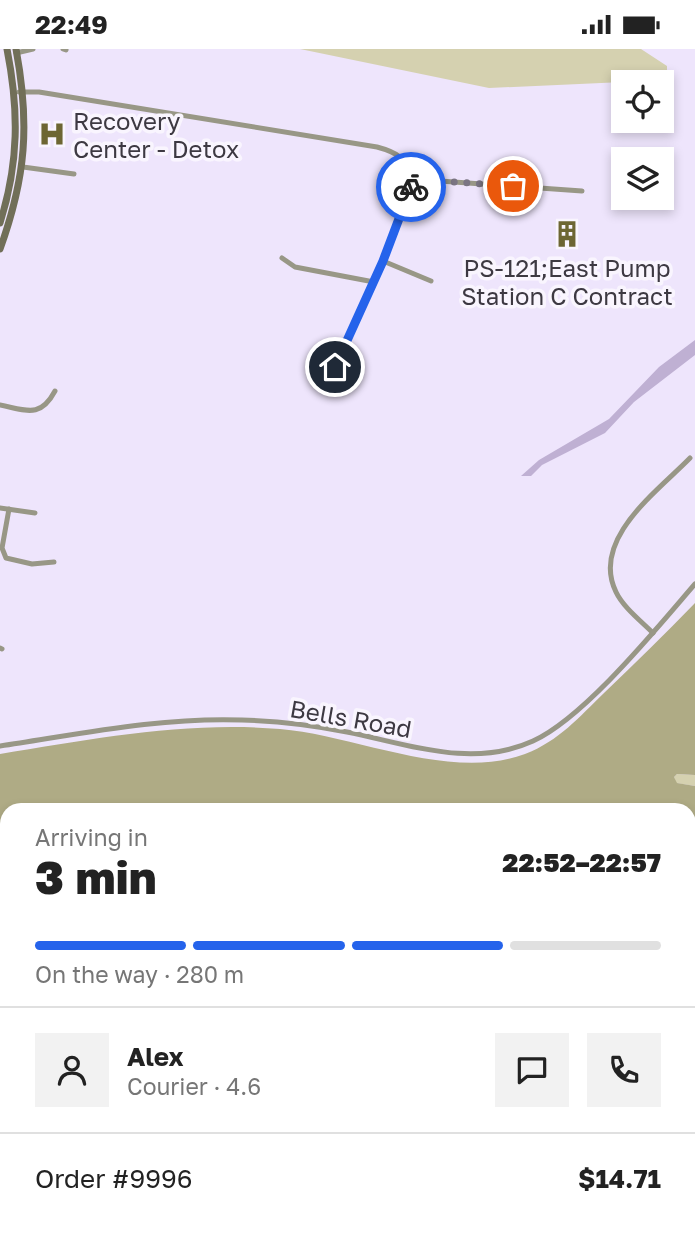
<!DOCTYPE html>
<html lang="en">
<head>
<meta charset="utf-8">
<style>
  :root { --surface:#fff; --page:#f2f2f2; --text:#222; --muted:#767676; --line:#e0e0e0; --accent:#2563eb }
  body { margin:0; font-family:"Golos Text",sans-serif; background:var(--page); color:var(--text); height:100vh; display:flex; flex-direction:column; font-size:26px; white-space:nowrap }
  * { box-sizing:border-box; margin:0 }
  p { font-size:23px; color:var(--muted) }
  .icon { flex:none; width:38px; height:38px; fill:none; stroke:currentColor; stroke-width:2; stroke-linecap:round; stroke-linejoin:round }
  .map { position:relative; flex:1; overflow:hidden }
  .drawer { position:absolute; left:0px; top:754px; width:696px; height:436px; display:flex; flex-direction:column; background:var(--surface); border-radius:21px 21px 0 0; box-shadow:0 4px 10px #0003 }
  .drawer>* { flex:none }
  .controls { position:absolute; left:611px; top:21px; display:grid; gap:14px }
  .controls a { display:grid; place-items:center; width:63px; height:63px; border-radius:0px; background:var(--surface); box-shadow:0 4px 10px #0003; font-size:35px }
  .pin { position:absolute; display:grid; place-items:center; width:60px; height:60px; color:#fff; margin:-30px; border:4px solid #fff; border-radius:50%; box-shadow:0 2px 7px #0007 }
  .courier { position:absolute; display:grid; place-items:center; width:70px; height:70px; margin:-35px; border:5px solid #2563eb; border-radius:50%; background:#fff; color:#222; box-shadow:0 2px 9px #0007 }
  .headline em { font-style:normal; font-weight:800 }
  .headline div { display:flex; flex-direction:column-reverse }
  .headline { display:flex; align-items:center; justify-content:space-between; height:119px; padding:0 35px }
  h1 { font-size:46px; font-weight:800; line-height:52px }
  .bar { display:grid; grid-template-columns:repeat(4,1fr); gap:10px 7px; align-content:center; height:84px; padding:0 35px }
  .bar i { height:9px; border-radius:5px; background:var(--line) }
  .bar .selected { background:var(--accent) }
  .bar p { grid-column:span 4 }
  .line { display:flex; align-items:center; gap:18px; padding:0 35px; border-top:2px solid var(--line) }
  .line div { flex:1 }
  .round { display:grid; place-items:center; flex:none; width:74px; height:74px; border-radius:0px; background:var(--page) }
  .status { display:flex; justify-content:space-between; align-items:center; height:49px; padding:0 35px; background:var(--surface); direction:ltr }
  .status svg { height:19px; fill:currentColor }
  .map>svg:first-child { display:block }
  .green { fill:#d5d1b0 }
  .forest { fill:#afab85 }
  .water { fill:#bfb0d3 }
  .lines { fill:none; stroke-linecap:round; stroke-linejoin:round }
  .stream { stroke:#bfb0d3; stroke-width:2 }
  .minor { stroke:#989786; stroke-width:5 }
  .secondary { stroke:#716f58; stroke-width:7 }
  .trunk { stroke:#4b4728; stroke-width:9 }
  .done { stroke:#7b7583; stroke-width:7; stroke-dasharray:0 12.6 }
  .route { stroke:#2563eb; stroke-width:9 }
  .labels { text-anchor:middle; dominant-baseline:central; stroke-width:7; stroke-linejoin:round; paint-order:stroke }
  .poi-label { font-size:24px; fill:#3d3942; stroke:#f9f5fe; text-anchor:start }
  .street-label { font-size:24px; fill:#3d3942; stroke:#f9f5fe }
</style>
</head>
<body>
<div class="status"><b>22:49</b><svg viewBox="0 0 49 12"><path d="M0 12V9h3v3zM5 12V6h3v6zM10 12V3h3v9zM15 12V0h3v12zM26 1h20v11H26zM47 4h2v5h-2z"/></svg></div>
<div class="map">
<svg width="695" height="1189" viewBox="0 0 695 1189">
  <rect width="100%" height="100%" fill="#eee5fc"/>
  <g class="green">
    <polygon points="300,0 641,0 667,17 667,31 489,39"/>
    <polygon points="677,725 695,726 695,737 676,734 674,728"/>
    <polygon points="695,815 695,955 690,963 690,821"/>
    <polygon points="303,1183 557,1183 554,1189 300,1189"/>
  </g>
  <g class="forest">
    <path d="M695,554v172l-18,-1 -3,3 3,6 18,3v64l-5,6v-46h-683v246l-7,3v-305c93,-15 185,-33 280,-25 75,6 171,53 245,25 34,-13 54,-37 79,-61 31,-30 61,-59 91,-90z"/>
    <polygon points="96,1183 305,1183 309,1189 100,1189"/>
  </g>
  <polygon class="water" points="695,291 695,306 634,353 605,384 542,416 531,427 521,427 539,411 609,370 659,318"/>
  <g class="lines">
    <g class="stream">
      <polyline points="690,850 695,846"/>
      <polyline points="690,891 695,901"/>
    </g>
    <g class="minor">
      <polyline points="63,0 66,1"/>
      <polyline points="16,4 33,0"/>
      <path d="M19,43h20l338,55c19,5 32,12 35,32l170,12"/>
      <polyline points="23,118 74,125"/>
      <polyline points="282,209 295,218 374,233"/>
      <polyline points="383,212 431,232"/>
      <polyline points="335,318 383,212 412,130"/>
      <path d="M0,356c26,5 40,14 55,-14"/>
      <polyline points="0,459 35,464"/>
      <polyline points="9,460 2,499 6,509 32,515 54,513"/>
      <path d="M653,584c-12,-12 -30,-26 -37,-41 -26,-53 43,-102 74,-134"/>
      <polyline points="0,599 2,600"/>
      <path d="M0,697c80,-12 160,-29 242,-26 35,1 70,5 105,12 61,12 125,37 186,9 51,-23 124,-113 162,-157"/>
      <polyline points="0,1023 7,1020"/>
      <polyline points="0,1034 7,1030"/>
      <polyline points="499,1183 504,1189"/>
      <polyline points="653,1189 654,1183"/>
    </g>
    <g class="secondary">
      <path d="M0,174c19,-60 19,-113 7,-174"/>
      <path d="M0,200c26,-72 30,-125 16,-200"/>
      <polyline points="0,1064 7,1075"/>
      <polyline points="0,1079 7,1089"/>
      <polyline points="71,1183 75,1189"/>
      <polyline points="81,1183 85,1189"/>
    </g>
    <g class="trunk">
      <polyline points="690,994 695,986"/>
      <polyline points="690,1011 695,1003"/>
      <polyline points="564,1189 567,1183"/>
      <polyline points="575,1189 578,1183"/>
    </g>
  </g>
  <g class="lines">
    <polyline class="done" points="411,138 412,130 513,137"/>
    <polyline class="route" points="335,318 383,212 411,138"/>
  </g>
  <defs>
    <symbol id="hospital-bare" viewBox="-9 -9 18 18"><path d="M-5-5h3v3.5h4V-5h3V5h-3V1.5h-4V5h-3Z" fill="#6d6633" stroke="#f9f5fe" stroke-width="2.5" paint-order="stroke"/></symbol>
    <symbol id="building-bare" viewBox="-9 -9 18 18"><path d="M-4-6H4V6H1V3H-1V6H-4ZM-2.5-4.3h1.7v1.8h-1.7ZM.8-4.3h1.7v1.8H.8ZM-2.5-1h1.7V.8h-1.7ZM.8-1h1.7V.8H.8Z" fill="#6d6633" stroke="#f9f5fe" stroke-width="2.5" paint-order="stroke"/></symbol>
  </defs>
  <g fill-rule="evenodd">
    <use href="#hospital-bare" x="33" y="66" width="38" height="38"/>
    <use href="#building-bare" x="548" y="166" width="38" height="38"/>
  </g>
  <g class="labels">
    <g class="poi-label">
      <text x="73" y="71">Recovery<tspan x="73" dy="28">Center - Detox</tspan></text>
      <text x="567" y="218" text-anchor="middle">PS-121;East Pump<tspan x="567" dy="28">Station C Contract</tspan></text>
    </g>
    <g class="street-label">
      <text transform="translate(351 669) rotate(10)">Bells Road</text>
    </g>
  </g>
</svg>
<div class="controls">
<a><svg class="icon" aria-label="locate" viewBox="0 0 24 24"><circle cx="12" cy="12" r="6"/><path d="M12 2v4M12 18v4M2 12h4M18 12h4"/></svg></a>
<a><svg class="icon" aria-label="layers" viewBox="0 0 24 24"><path d="M12 4l9 5-9 5-9-5zM3 14l9 5 9-5"/></svg></a>
</div>
<div class="pin" style="left:513px;top:137px;background:#ea580c"><svg class="icon" aria-label="bag" viewBox="0 0 24 24"><path d="M5 8h14l-1 12H6zM9 8a3 3 0 0 1 6 0"/></svg></div>
<div class="pin" style="left:335px;top:318px;background:#1f2937"><svg class="icon" aria-label="home" viewBox="0 0 24 24"><path d="M3 11l9-7 9 7M6 9v11h12V9"/></svg></div>
<div class="courier" style="left:411px;top:138px"><svg class="icon" aria-label="bike" viewBox="0 0 24 24"><circle cx="6" cy="16" r="4"/><circle cx="18" cy="16" r="4"/><path d="M6 16l4-8h5l3 8M10 8l3 8H6M13 5h3"/></svg></div>
<section class="drawer">
<div class="headline"><div><h1>3 min</h1><p>Arriving in</p></div><em>22:52–22:57</em></div>
<div class="bar"><i class="selected"></i><i class="selected"></i><i class="selected"></i><i></i><p>On the way · 280 m</p></div>
<div class="line" style="height:126px"><a class="round"><svg class="icon" aria-label="person" viewBox="0 0 24 24"><circle cx="12" cy="8" r="4"/><path d="M4 21q1-7 8-7t8 7"/></svg></a><div><b>Alex</b><p>Courier · 4.6</p></div><a class="round"><svg class="icon" aria-label="chat" viewBox="0 0 24 24"><path d="M4 5h16v11H9l-5 4z"/></svg></a><a class="round"><svg class="icon" aria-label="phone" viewBox="0 0 24 24"><path d="M5 4h4l2 5-3 2q2 4 5 5l2-3 5 2v4C11 20 4 13 5 4z"/></svg></a></div>
<div class="line" style="height:91px"><div>Order #9996</div><b>$14.71</b></div>
</section>
</div>
</body>
</html>
